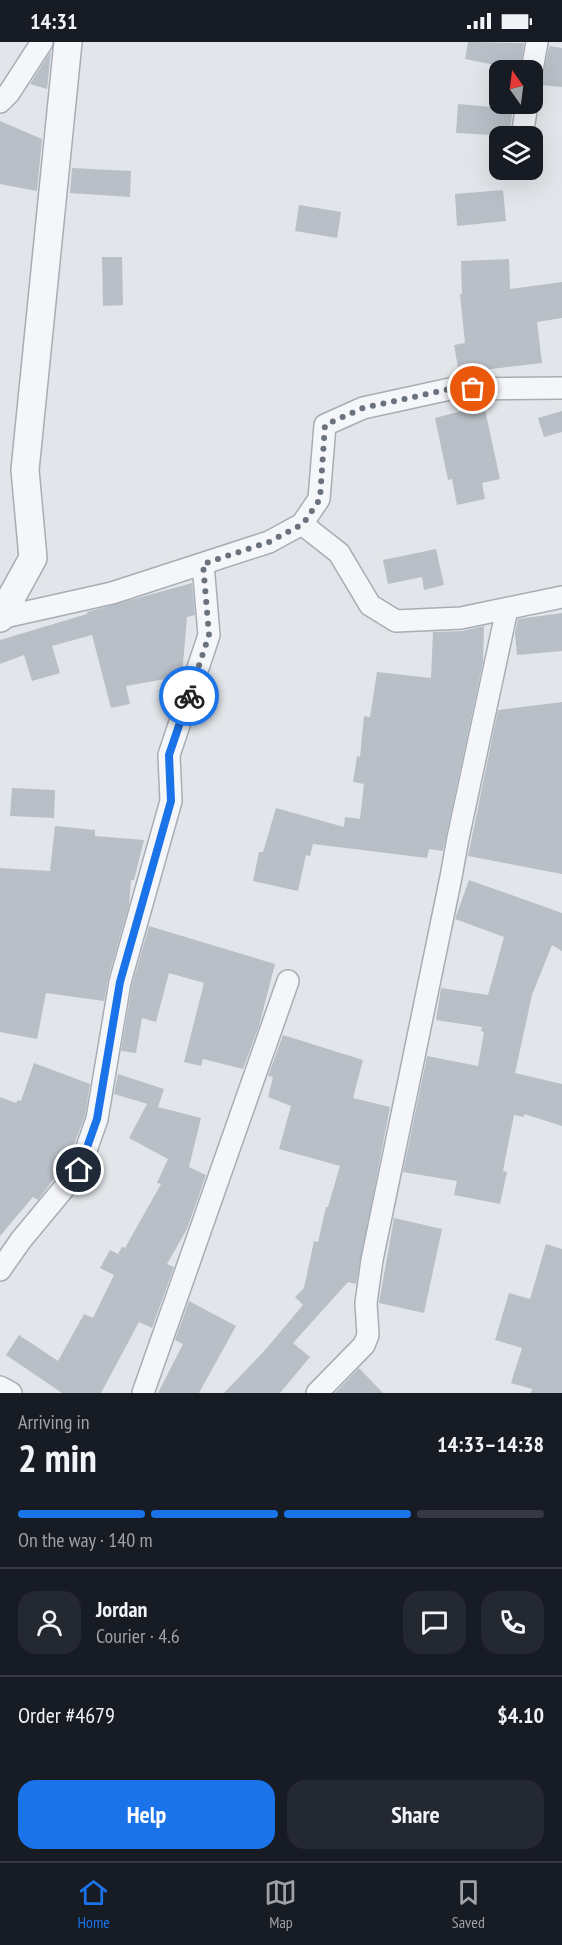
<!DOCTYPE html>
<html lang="en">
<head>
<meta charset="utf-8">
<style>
  :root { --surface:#171b24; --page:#242831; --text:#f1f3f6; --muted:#9ea1a6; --line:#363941; --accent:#1a73e8 }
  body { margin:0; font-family:"PT Sans Narrow",sans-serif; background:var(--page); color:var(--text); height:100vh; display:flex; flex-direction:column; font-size:22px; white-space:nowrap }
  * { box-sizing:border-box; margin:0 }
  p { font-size:20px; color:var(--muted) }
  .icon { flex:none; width:33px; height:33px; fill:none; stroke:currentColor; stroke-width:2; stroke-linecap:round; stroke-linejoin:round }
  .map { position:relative; height:1351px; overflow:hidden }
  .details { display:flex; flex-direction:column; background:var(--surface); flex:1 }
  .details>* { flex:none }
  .needle { width:39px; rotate:346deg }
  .tools { position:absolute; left:489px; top:18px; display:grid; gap:12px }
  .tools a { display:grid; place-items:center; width:54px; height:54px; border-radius:12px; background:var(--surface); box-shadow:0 6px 24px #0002; font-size:30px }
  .pin { position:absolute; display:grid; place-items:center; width:51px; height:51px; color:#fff; margin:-26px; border:3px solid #fff; border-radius:50%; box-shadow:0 2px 6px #0007 }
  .courier { position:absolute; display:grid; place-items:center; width:60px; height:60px; margin:-30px; border:4px solid #1a73e8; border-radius:50%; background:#fff; color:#222; box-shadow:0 2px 8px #0007 }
  .overview em { font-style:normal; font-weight:600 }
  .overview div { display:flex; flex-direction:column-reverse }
  .overview { display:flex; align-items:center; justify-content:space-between; height:102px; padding:0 18px }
  h1 { font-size:39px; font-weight:600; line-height:45px }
  .bar { display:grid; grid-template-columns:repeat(4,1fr); gap:9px 6px; align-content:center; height:72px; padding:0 18px }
  .bar i { height:8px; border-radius:4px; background:var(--line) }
  .bar .selected { background:var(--accent) }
  .bar p { grid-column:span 4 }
  .line { display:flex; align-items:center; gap:15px; padding:0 18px; border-top:2px solid var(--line) }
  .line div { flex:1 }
  .round { display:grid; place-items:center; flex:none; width:63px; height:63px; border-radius:18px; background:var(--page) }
  .button { display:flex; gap:12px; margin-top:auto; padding:12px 18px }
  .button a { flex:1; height:69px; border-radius:18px; background:var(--accent); color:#fff; font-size:24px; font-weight:600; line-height:69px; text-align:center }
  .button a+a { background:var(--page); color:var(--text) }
  .status { display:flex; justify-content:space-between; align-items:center; height:42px; padding:0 30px; background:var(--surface); direction:ltr }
  .status svg { height:16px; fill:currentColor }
  .menu { display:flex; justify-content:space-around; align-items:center; height:84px; border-top:2px solid var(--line); background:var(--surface); font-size:16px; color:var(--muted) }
  .menu a { display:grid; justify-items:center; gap:3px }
  .menu .selected { color:var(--accent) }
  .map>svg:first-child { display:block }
  .building { fill:#b9bfc7 }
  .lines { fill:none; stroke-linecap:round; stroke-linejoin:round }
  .minor-casing { stroke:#a7adb4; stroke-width:24 }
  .tertiary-casing { stroke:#a7adb4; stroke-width:30 }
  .minor { stroke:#f5f6f9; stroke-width:21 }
  .tertiary { stroke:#f5f6f9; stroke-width:27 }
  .done { stroke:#6a727d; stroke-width:6; stroke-dasharray:0 10.8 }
  .route { stroke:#1a73e8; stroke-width:8 }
</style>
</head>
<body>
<div class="status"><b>14:31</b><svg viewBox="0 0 49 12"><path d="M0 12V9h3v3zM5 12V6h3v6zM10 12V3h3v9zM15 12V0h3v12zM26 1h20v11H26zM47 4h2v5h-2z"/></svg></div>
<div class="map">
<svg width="562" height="1351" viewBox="0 0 562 1351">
  <rect width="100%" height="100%" fill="#e2e6ea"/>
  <g class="building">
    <polygon points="468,0 524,1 520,28 465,17"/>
    <polygon points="549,4 562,6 562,45 541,43"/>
    <polygon points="51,9 47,47 30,42"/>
    <polygon points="458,62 513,67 510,86 512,94 456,91"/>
    <polygon points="0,79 42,97 37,149 0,142"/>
    <polygon points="72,126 131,129 130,155 70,151"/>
    <polygon points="503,148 506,179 457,184 455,152"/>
    <polygon points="299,163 341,170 337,196 295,189"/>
    <polygon points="102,215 122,215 123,263 103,264"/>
    <polygon points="509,217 510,247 562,240 562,276 537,280 542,321 459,331 454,303 465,301 460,252 462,252 461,219"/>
    <polygon points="484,363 500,437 482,441 485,457 457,463 452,437 448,438 435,376"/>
    <polygon points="562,369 562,390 544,395 538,376"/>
    <polygon points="436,507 444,543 424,548 422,535 388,542 383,518"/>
    <polygon points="192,541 195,573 187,575 182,634 126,644 130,662 111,666 92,593 52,604 60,631 32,639 24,613 0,622 0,598 87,572 87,570"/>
    <polygon points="562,571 562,609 517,613 515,591 518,577"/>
    <polygon points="484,584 483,620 443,809 429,807 427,816 313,802 310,814 306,813 298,849 253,839 259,810 263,810 276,766 344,785 345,775 360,777 364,742 353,740 357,714 360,715 364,674 370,675 377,630 431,636 433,590 462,589"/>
    <polygon points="562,660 562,832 468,814 498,668"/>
    <polygon points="12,746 55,748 54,776 10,774"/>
    <polygon points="55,784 95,788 95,794 144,798 134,838 131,838 129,863 108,937 104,959 46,951 37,997 0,990 0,826 50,829"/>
    <polygon points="469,838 562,871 562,909 552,903 532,953 515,1031 562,1042 562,1084 524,1072 524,1075 514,1073 503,1129 507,1130 500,1162 454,1153 457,1139 403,1130 427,1014 478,1024 484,990 481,989 482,985 436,978 441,946 488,953 504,895 455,877"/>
    <polygon points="149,884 275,922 259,984 243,1027 203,1017 201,1024 184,1020 204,941 169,931 156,980 142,976 136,1011 121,1009 132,943"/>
    <polygon points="283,993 363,1018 353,1056 390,1065 356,1242 348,1240 293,1301 310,1315 280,1351 224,1351 265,1308 303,1263 295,1255 304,1246 314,1199 318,1200 326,1165 328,1165 340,1124 279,1107 291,1064 268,1055 273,1035 268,1034"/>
    <polygon points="34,1021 90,1042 85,1074 68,1118 38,1158 33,1155 0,1194 0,1055 16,1061 18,1058 21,1059"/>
    <polygon points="118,1032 164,1047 158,1065 201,1076 189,1125 206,1133 187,1187 167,1222 174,1225 152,1286 139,1280 101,1351 62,1351 6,1313 19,1293 58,1319 84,1272 93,1276 114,1233 100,1226 110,1208 118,1212 122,1205 125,1206 161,1142 157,1141 168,1117 129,1096 147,1062 151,1063 114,1052"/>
    <polygon points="394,1176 442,1187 424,1271 379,1261"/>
    <polygon points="546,1202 562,1207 562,1351 531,1351 532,1347 511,1341 522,1306 495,1298 509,1251 530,1257"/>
    <polygon points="189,1259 236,1284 199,1351 158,1351 183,1302 175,1298"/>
    <polygon points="359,1326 383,1351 335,1351"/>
  </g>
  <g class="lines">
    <defs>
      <g id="minor">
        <polyline points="532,28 537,0"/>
        <polyline points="0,60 9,51 42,0"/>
        <polyline points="523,88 527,62"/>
        <polyline points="302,482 339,511 370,563 396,579 461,576 562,555"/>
        <polyline points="0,576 112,551 269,500 302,482 319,457 325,383 363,366 450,347 562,346"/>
        <polyline points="0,1228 21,1198 79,1128 97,1077 120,940 171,759 169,713 209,593 203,522"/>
        <polyline points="0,1345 11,1351"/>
        <polyline points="143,1351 288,939"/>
        <polyline points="317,1351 364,1303 368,1293 366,1261 372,1218 451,835 458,796 507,567"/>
      </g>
      <polyline id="tertiary" points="0,576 33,516 25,428 68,0"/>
    </defs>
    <use href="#minor" class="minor-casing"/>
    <use href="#tertiary" class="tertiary-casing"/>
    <use href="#minor" class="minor"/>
    <use href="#tertiary" class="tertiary"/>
  </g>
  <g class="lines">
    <polyline class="done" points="189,654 209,593 203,522 269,500 303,482 320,457 325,383 363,366 450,347 473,347"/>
    <polyline class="route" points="79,1128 97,1077 120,940 171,759 169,713 189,654"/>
  </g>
</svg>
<div class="tools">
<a><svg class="needle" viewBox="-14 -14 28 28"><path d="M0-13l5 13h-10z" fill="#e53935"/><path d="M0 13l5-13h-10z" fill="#9ea1a6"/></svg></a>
<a><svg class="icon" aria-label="layers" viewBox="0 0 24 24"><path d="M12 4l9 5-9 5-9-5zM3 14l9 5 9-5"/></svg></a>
</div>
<div class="pin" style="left:473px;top:347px;background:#ea580c"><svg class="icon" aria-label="bag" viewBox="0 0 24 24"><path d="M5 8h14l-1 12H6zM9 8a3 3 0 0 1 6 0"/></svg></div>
<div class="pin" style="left:79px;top:1128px;background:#1f2937"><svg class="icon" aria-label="home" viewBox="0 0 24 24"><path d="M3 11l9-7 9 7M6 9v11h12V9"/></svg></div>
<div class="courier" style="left:189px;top:654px"><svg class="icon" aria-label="bike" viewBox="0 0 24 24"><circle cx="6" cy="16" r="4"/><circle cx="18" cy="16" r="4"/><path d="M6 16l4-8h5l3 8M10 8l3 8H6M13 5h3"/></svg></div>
</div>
<section class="details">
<div class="overview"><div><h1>2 min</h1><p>Arriving in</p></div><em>14:33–14:38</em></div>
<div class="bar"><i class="selected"></i><i class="selected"></i><i class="selected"></i><i></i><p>On the way · 140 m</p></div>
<div class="line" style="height:108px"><a class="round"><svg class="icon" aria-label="person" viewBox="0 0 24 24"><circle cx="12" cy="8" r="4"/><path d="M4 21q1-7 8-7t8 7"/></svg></a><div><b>Jordan</b><p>Courier · 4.6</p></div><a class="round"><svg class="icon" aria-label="chat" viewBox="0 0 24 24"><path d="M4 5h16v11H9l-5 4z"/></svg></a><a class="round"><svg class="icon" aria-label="phone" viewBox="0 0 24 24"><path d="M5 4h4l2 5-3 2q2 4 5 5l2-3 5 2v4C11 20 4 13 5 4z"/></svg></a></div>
<div class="line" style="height:78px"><div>Order #4679</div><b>$4.10</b></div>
<div class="button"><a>Help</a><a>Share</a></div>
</section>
<nav class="menu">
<a class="selected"><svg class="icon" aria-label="home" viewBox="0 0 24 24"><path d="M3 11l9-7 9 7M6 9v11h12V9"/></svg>Home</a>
<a><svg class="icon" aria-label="map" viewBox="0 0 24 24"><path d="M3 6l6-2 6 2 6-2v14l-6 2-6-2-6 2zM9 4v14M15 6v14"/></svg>Map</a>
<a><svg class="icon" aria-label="saved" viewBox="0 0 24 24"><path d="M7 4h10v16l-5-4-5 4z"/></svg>Saved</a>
</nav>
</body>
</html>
